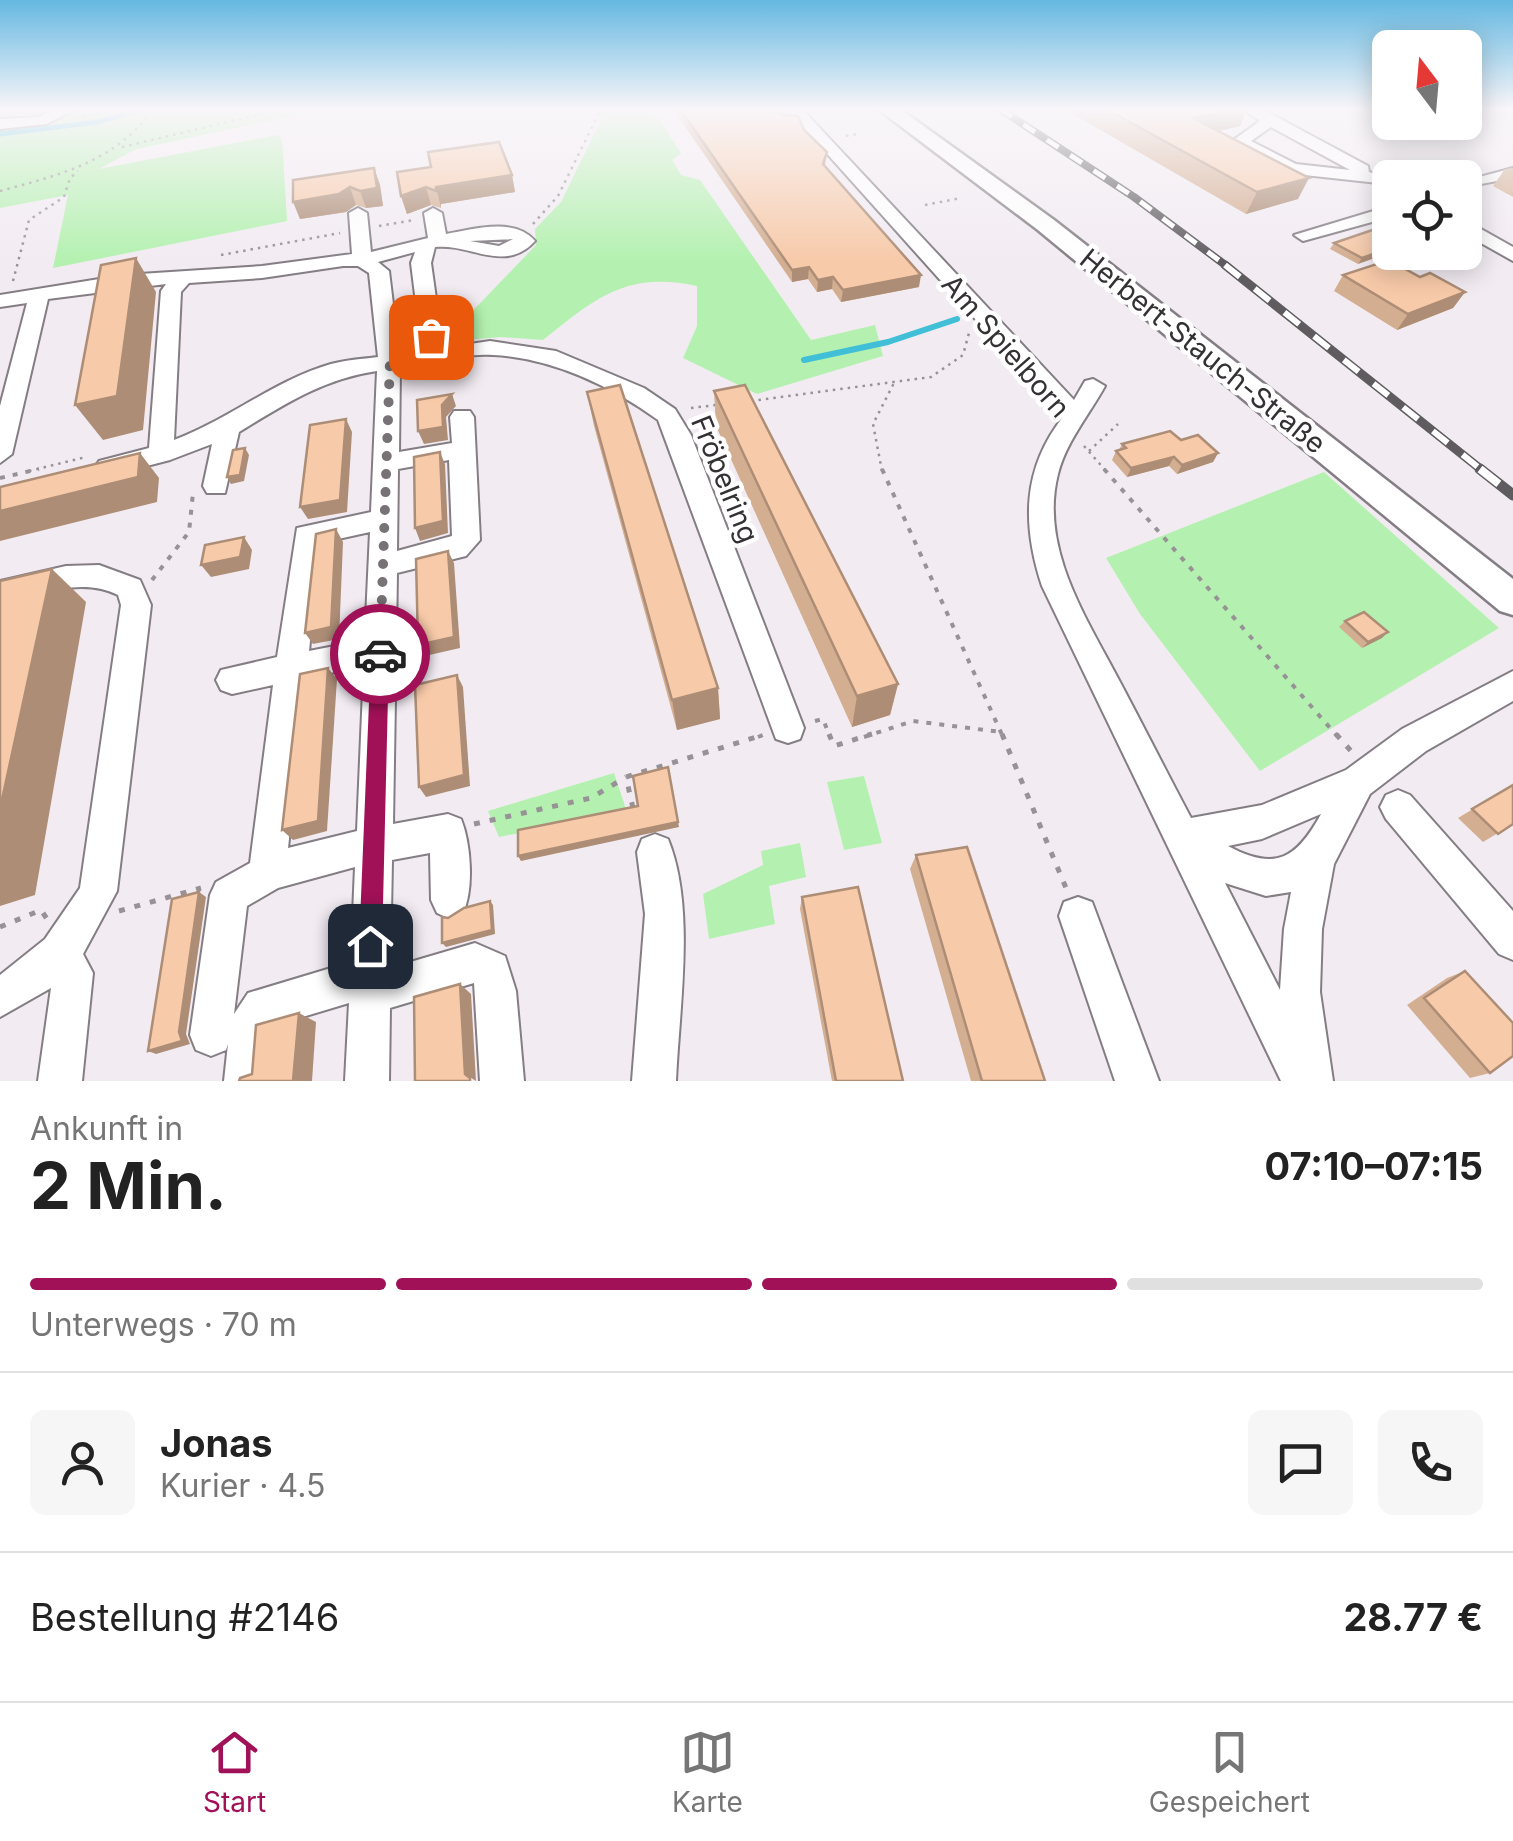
<!DOCTYPE html>
<html lang="de">
<head>
<meta charset="utf-8">
<style>
  :root { --surface:#fff; --page:#f6f6f6; --text:#222; --muted:#767676; --line:#e0e0e0; --accent:#a11158 }
  body { margin:0; font-family:Inter,sans-serif; background:var(--page); color:var(--text); height:100vh; display:flex; flex-direction:column; font-size:38px; white-space:nowrap }
  * { box-sizing:border-box; margin:0 }
  p { font-size:32px; color:var(--muted) }
  .icon { flex:none; width:55px; height:55px; fill:none; stroke:currentColor; stroke-width:2; stroke-linecap:round; stroke-linejoin:round }
  .map { position:relative; height:1081px; overflow:hidden }
  .drawer { display:flex; flex-direction:column; background:var(--surface); flex:1 }
  .drawer>* { flex:none }
  .needle { width:65px; rotate:344deg }
  .buttons { position:absolute; left:1372px; top:30px; display:grid; gap:20px }
  .buttons a { display:grid; place-items:center; width:110px; height:110px; border-radius:15px; background:var(--surface); box-shadow:0 5px 25px #0003; font-size:50px }
  .pin { position:absolute; display:grid; place-items:center; width:85px; height:85px; color:#fff; margin:-42px; border-radius:20px; box-shadow:0 5px 15px #0006 }
  .courier { position:absolute; display:grid; place-items:center; width:100px; height:100px; margin:-50px; border:8px solid #a11158; border-radius:50%; background:#fff; color:#222; box-shadow:0 2px 12px #0007 }
  .summary em { font-style:normal; font-weight:700 }
  .summary div { display:flex; flex-direction:column-reverse }
  .summary { display:flex; align-items:center; justify-content:space-between; height:170px; padding:0 30px }
  h1 { font-size:65px; font-weight:700; line-height:75px }
  .bar { display:grid; grid-template-columns:repeat(4,1fr); gap:15px 10px; align-content:center; height:120px; padding:0 30px }
  .bar i { height:12px; border-radius:8px; background:var(--line) }
  .bar .active { background:var(--accent) }
  .bar p { grid-column:span 4 }
  .line { display:flex; align-items:center; gap:25px; padding:0 30px; border-top:2px solid var(--line) }
  .line div { flex:1 }
  .round { display:grid; place-items:center; flex:none; width:105px; height:105px; border-radius:15px; background:var(--page) }
  .dock { display:flex; justify-content:space-around; align-items:center; height:140px; border-top:2px solid var(--line); background:var(--surface); font-size:28px; color:var(--muted) }
  .dock a { display:grid; justify-items:center; gap:5px }
  .dock .active { color:var(--accent) }
  .map>svg:first-child { display:block }
  .green { fill:#b4f1b0 }
  .lines { fill:none; stroke-linecap:round; stroke-linejoin:round }
  .stream-far1 { stroke:#40bfd7; stroke-width:5 }
  .stream { stroke:#40bfd7; stroke-width:6 }
  .minor-casing { stroke:#847e84; stroke-width:4 }
  .major-casing { stroke:#847e84; stroke-width:5 }
  .path-far2 { stroke:#969296; stroke-width:2.5; stroke-dasharray:2.5 5; stroke-linecap:butt }
  .path-far1 { stroke:#969296; stroke-width:4; stroke-dasharray:5 8; stroke-linecap:butt }
  .path { stroke:#969296; stroke-width:5; stroke-dasharray:6 10; stroke-linecap:butt }
  .minor { fill:#fff; fill-rule:evenodd }
  .major { fill:#fff; fill-rule:evenodd }
  .rail-far2-casing { stroke:#5f5c5f; stroke-width:8 }
  .rail-far1-casing { stroke:#5f5c5f; stroke-width:9 }
  .rail-casing { stroke:#5f5c5f; stroke-width:11 }
  .rail-far2 { stroke:#fff; stroke-width:5; stroke-dasharray:14; stroke-linecap:butt }
  .rail-far1 { stroke:#fff; stroke-width:6; stroke-dasharray:19; stroke-linecap:butt }
  .rail { stroke:#fff; stroke-width:8; stroke-dasharray:24; stroke-linecap:butt }
  .wall { fill:#d4ae91 }
  .shaded-wall { fill:#ad8d76 }
  .building { fill:#f7caa9; stroke:#ad8d76; stroke-width:2.5 }
  .route { fill:#a11158 }
  .done { stroke:#767276; stroke-width:10; stroke-dasharray:0 18 }
  .labels { text-anchor:middle; dominant-baseline:central; stroke-width:9; stroke-linejoin:round; paint-order:stroke }
  .street-label { font-size:28px; fill:#333133; stroke:#fff }
</style>
</head>
<body>
<div class="map">
<svg width="1513" height="1081" viewBox="0 0 1513 1081">
  <rect width="100%" height="100%" fill="#f2ecf2"/>
  <g class="green">
    <polygon points="0,109 327,109 136,149 99,169 277,135 282,139 287,221 53,268 68,195 0,208"/>
    <path d="M590,109h62l29,44 -9,7 9,15 19,5 111,160 64,-15 8,31 -126,38 -74,-36 14,-32v-40c-71,-15 -101,12 -154,54l-42,-3 -58,5 93,-97 -1,-16 26,-27 42,-86z"/>
    <polygon points="1324,472 1499,628 1260,771 1140,614 1106,558"/>
    <polygon points="614,773 627,812 499,837 488,811"/>
    <polygon points="864,776 882,843 844,850 827,782"/>
    <polygon points="800,843 806,877 769,886 775,924 709,939 703,894 763,865 761,851"/>
  </g>
  <g class="lines">
    <polyline class="stream-far1" points="0,134 97,122 144,109"/>
    <polyline class="stream" points="804,360 888,342 957,319"/>
    <defs>
      <g id="minor">
        <polygon points="55,109 75,109 47,124 0,129 0,119 39,117"/>
        <path d="M787,109h15l272,291 11,-19 8,-2 12,7c-16,29 -39,56 -47,88 -19,74 29,145 62,208 24,45 47,91 71,136l71,-13 84,-35 56,-41 111,-58v30l-87,50 -56,43 -36,70 -12,65 -2,63 13,89h-52l-239,-495c-20,-61 -20,-117 21,-169zM1321,814c-24,44 -45,58 -93,32l34,-7zM1225,883l41,13 25,-4 -7,37 -4,61z"/>
        <path d="M1243,109h19l106,57 1,6 18,6 -9,5 -92,-10 -54,-32 28,-20zM1271,127l79,43 -54,-6 -45,-23z"/>
        <polygon points="1513,168 1513,178 1481,184 1472,179"/>
        <polygon points="1390,206 1390,217 1303,241 1294,235"/>
        <path d="M358,208l9,5 4,39 57,-14 -4,-25 9,-5 9,5 4,21c28,-5 69,-17 89,7 -30,33 -65,2 -100,6l-4,16 12,85 47,-7 66,10 88,37 31,21 16,26 113,293 -4,11 -12,4 -12,-4 -118,-319c-47,-34 -106,-62 -165,-65 -30,-2 -64,8 -93,13l-1,84 53,-9 -2,-26 4,-6h16l4,6 6,123 -14,16 -69,17 -4,251 55,-10 13,5c10,25 13,70 2,94l-13,6 -13,-6 -6,-13 -1,-47 -38,7 -2,108 85,-25 30,13 11,35 8,90h-44l-6,-98 -84,25 -1,73h-44l4,-78 -73,22 -5,6 -3,50h-44l4,-37 -2,6 -15,6 -15,-6 -6,-15 20,-140 6,-13 34,-19 23,-178 -41,9 -11,-4 -5,-10 5,-10 56,-13 20,-129 74,-16 6,-141c-54,8 -92,33 -138,61l-14,61h-18l-4,-7 9,-42 -42,16 -62,16 -9,-3 -4,-6 4,-6 50,-13 12,-157 5,-7 -118,15 -36,155 -12,9v-57l27,-103 -27,4v-12l124,-20 138,-9 90,-12 -3,-41zM513,239l-14,7 -29,-5zM415,252l-4,11 11,88 -23,3 -10,-83 -11,-9zM343,266h15l11,7 9,84c-16,2 -32,3 -47,7 -56,16 -103,56 -157,76l7,-148 8,-9 73,-5zM449,460l3,76 -55,15 1,-82zM370,532l-5,108 -56,11 11,-108zM364,666l-7,165 -69,17 18,-170zM355,867l-4,95 -103,31 -14,21 13,-108 31,-18z"/>
        <polygon points="1465,220 1513,247 1513,261 1465,234"/>
        <path d="M99,565l41,15 11,25 -34,286 -34,63 10,19 -11,108h-44l13,-93 -51,29v-42l45,-36 35,-51 41,-283 -3,-10c-37,-19 -81,0 -118,10v-24l66,-15z"/>
        <polygon points="1398,790 1410,795 1513,911 1513,960 1499,954 1386,819 1380,807 1386,795"/>
        <path d="M655,834l13,5c28,68 11,169 8,242h-44l13,-167 -8,-62 5,-13z"/>
        <polygon points="1078,897 1092,902 1159,1081 1115,1081 1059,916 1064,902"/>
      </g>
      <polygon id="major" points="878,109 900,109 1054,220 1513,579 1513,615 1500,611 1038,230"/>
    </defs>
    <use href="#minor" class="minor-casing"/>
    <use href="#major" class="major-casing"/>
    <g class="path-far2">
      <polyline points="82,117 117,109"/>
      <polyline points="846,136 857,134"/>
      <polyline points="122,147 283,109"/>
      <path d="M0,191c59,-16 116,-29 153,-82"/>
      <polyline points="925,205 961,198"/>
      <polyline points="533,224 558,196 601,109"/>
      <polyline points="379,226 414,220"/>
      <polyline points="221,255 340,233"/>
      <polyline points="13,281 29,220 64,197 70,178 78,171"/>
      <polyline points="751,401 931,377 963,355 969,333"/>
      <polyline points="691,408 716,405"/>
      <polyline points="1084,446 1106,471"/>
      <polyline points="1089,451 1118,424"/>
      <polyline points="29,471 86,457"/>
      <polyline points="882,471 873,424 894,383"/>
    </g>
    <g class="path-far1">
      <polyline points="882,469 1003,737"/>
      <polyline points="1104,469 1338,737"/>
      <polyline points="0,478 39,469"/>
      <polyline points="152,580 189,532 193,493"/>
      <polyline points="815,721 823,719 830,737"/>
      <polyline points="758,737 763,735"/>
      <polyline points="864,737 913,721 1001,732"/>
    </g>
    <g class="path">
      <polyline points="829,734 834,746 872,734"/>
      <polyline points="1002,734 1066,888"/>
      <polyline points="1336,734 1351,751"/>
      <polyline points="633,808 626,777 763,735"/>
      <polyline points="474,824 591,798 626,777"/>
      <polyline points="119,911 201,888"/>
      <polyline points="0,927 41,910 47,919"/>
    </g>
    <use href="#minor" class="minor"/>
    <use href="#major" class="major"/>
    <defs>
      <polyline id="rail-far2" points="1000,109 1134,197 1228,267"/>
      <polyline id="rail-far1" points="1225,265 1483,471"/>
      <polyline id="rail" points="1480,469 1513,495"/>
    </defs>
    <use href="#rail-far2" class="rail-far2-casing"/>
    <use href="#rail-far1" class="rail-far1-casing"/>
    <use href="#rail" class="rail-casing"/>
    <use href="#rail-far2" class="rail-far2"/>
    <use href="#rail-far1" class="rail-far1"/>
    <use href="#rail" class="rail"/>
  </g>
  <g class="wall">
    <polygon points="673,109 776,109 782,115 804,130 827,152 825,166 919,287 841,302 832,289 817,292 808,279 792,282"/>
    <polygon points="1064,109 1247,109 1240,126 1218,131 1298,199 1246,214"/>
    <polygon points="374,168 380,185 383,206 366,208 356,205 346,212 300,219"/>
    <polygon points="1513,168 1513,197 1493,186 1505,169"/>
    <polygon points="397,172 512,175 515,192 441,204 441,208 431,205 407,214 401,196"/>
    <polygon points="1390,224 1358,264 1330,249 1334,243"/>
    <polygon points="1343,275 1420,277 1465,292 1453,308 1397,330 1334,291"/>
    <polygon points="714,391 898,684 890,715 852,727 716,426"/>
    <polygon points="587,392 718,688 720,719 677,730 594,426"/>
    <polygon points="1181,440 1218,453 1213,462 1177,474 1169,466 1127,477 1112,460 1116,451 1119,450 1122,444"/>
    <polygon points="1345,621 1382,638 1362,648 1339,627"/>
    <polygon points="1513,785 1513,824 1483,842 1458,818"/>
    <polygon points="916,855 1045,1081 971,1081 910,869"/>
    <polygon points="802,897 903,1081 832,1081 800,909"/>
    <polygon points="1465,971 1490,1073 1470,1078 1407,1005 1447,978"/>
  </g>
  <g class="shaded-wall">
    <polygon points="1233,109 1247,109 1240,126 1185,139 1193,118"/>
    <polygon points="374,168 380,185 383,206 366,208 360,191"/>
    <polygon points="512,175 515,192 441,204 441,208 436,187"/>
    <polygon points="1309,178 1298,199 1246,214 1257,192"/>
    <polygon points="350,187 356,205 346,212 300,219 293,202"/>
    <polygon points="426,187 431,205 407,214 401,196"/>
    <polygon points="1390,248 1390,252 1392,252 1358,264 1362,258"/>
    <polygon points="136,258 156,292 143,430 103,440 75,405"/>
    <polygon points="809,267 808,279 792,282 792,270"/>
    <polygon points="921,275 919,287 841,302 843,290"/>
    <polygon points="833,277 832,289 817,292 818,280"/>
    <polygon points="1465,292 1453,308 1397,330 1408,314"/>
    <polygon points="452,394 456,406 446,417 448,440 424,444 418,431"/>
    <polygon points="346,419 352,432 347,512 308,519 300,507"/>
    <polygon points="245,448 249,455 244,481 231,484 227,477"/>
    <polygon points="440,452 445,464 448,533 420,541 415,528"/>
    <polygon points="140,453 159,478 157,502 0,541 0,511"/>
    <polygon points="1218,453 1213,462 1177,474 1182,465"/>
    <polygon points="1174,457 1169,466 1127,477 1131,468"/>
    <polygon points="336,529 343,542 339,639 313,644 305,633"/>
    <polygon points="244,537 252,550 249,569 211,577 201,565"/>
    <polygon points="448,551 454,563 460,648 425,656 418,645"/>
    <polygon points="52,569 86,602 35,895 0,906 0,809"/>
    <polygon points="1388,632 1382,638 1362,648 1368,642"/>
    <polygon points="328,668 337,679 327,831 293,840 282,830"/>
    <polygon points="457,675 463,687 470,786 426,797 419,787"/>
    <polygon points="898,684 890,715 852,727 857,696"/>
    <polygon points="718,688 720,719 677,730 672,700"/>
    <polygon points="678,822 679,827 521,861 518,856"/>
    <polygon points="199,892 206,897 186,1034 190,1044 156,1054 148,1051 179,1032"/>
    <polygon points="490,901 493,905 495,934 446,947 442,943"/>
    <polygon points="460,984 471,994 476,1081 465,1074"/>
    <polygon points="299,1013 316,1022 312,1081 293,1081"/>
  </g>
  <g class="building">
    <polygon points="680,109 776,109 782,115 798,116 804,130 827,152 823,164 921,275 843,290 833,277 818,280 809,267 792,270"/>
    <polygon points="1106,109 1233,109 1193,118 1309,178 1257,192"/>
    <polygon points="499,142 512,175 436,187 436,191 426,187 401,196 397,172 431,167 428,152"/>
    <polygon points="374,168 377,188 360,191 350,187 339,194 293,202 293,180"/>
    <polygon points="1390,224 1390,248 1362,258 1334,243"/>
    <polygon points="136,258 117,396 75,405 101,265"/>
    <polygon points="1389,260 1420,277 1430,273 1465,292 1408,314 1343,275"/>
    <polygon points="620,385 718,688 672,700 587,392"/>
    <polygon points="745,385 898,684 857,696 714,391"/>
    <polygon points="452,394 442,405 443,427 418,431 417,400"/>
    <polygon points="346,419 340,500 300,507 310,425"/>
    <polygon points="1170,431 1181,440 1198,435 1218,453 1182,465 1174,457 1131,468 1116,451 1126,448 1122,444"/>
    <polygon points="245,448 240,475 227,477 233,450"/>
    <polygon points="440,452 443,521 415,528 414,457"/>
    <polygon points="140,453 138,477 0,511 0,487"/>
    <polygon points="336,529 331,627 305,633 316,534"/>
    <polygon points="244,537 240,557 201,565 205,545"/>
    <polygon points="448,551 454,637 418,645 416,559"/>
    <polygon points="52,569 0,809 0,581"/>
    <polygon points="1364,612 1388,632 1368,642 1345,621"/>
    <polygon points="328,668 318,821 282,830 300,674"/>
    <polygon points="457,675 464,775 419,787 415,685"/>
    <polygon points="668,767 678,822 518,856 518,830 638,806 633,776"/>
    <polygon points="1513,785 1513,824 1498,834 1472,809"/>
    <polygon points="967,847 1045,1081 982,1081 916,855"/>
    <polygon points="858,887 903,1081 836,1081 802,897"/>
    <polygon points="199,892 179,1032 182,1041 148,1051 172,899"/>
    <polygon points="490,901 492,930 442,943 442,917 448,918 464,908"/>
    <polygon points="1465,971 1513,1023 1513,1056 1490,1073 1424,998"/>
    <polygon points="460,984 465,1074 470,1078 470,1081 415,1081 414,997"/>
    <polygon points="299,1013 293,1081 239,1081 240,1078 252,1074 256,1025"/>
  </g>
  <linearGradient id="sky" x2="0" y2="1"><stop stop-color="#65b8e1"/><stop offset="0.42" stop-color="#f9f6f9"/><stop offset="1" stop-color="#f9f6f9" stop-opacity="0"/></linearGradient>
  <rect width="1513" height="261" fill="url(#sky)"/>
  <polygon class="route" points="380,647 389,654 382,946 379,954 370,958 362,954 359,946 371,654"/>
  <g class="lines">
    <polyline class="done" points="380,654 390,360 433,353 431,337"/>
  </g>
  <g class="labels">
    <g class="street-label">
      <text transform="translate(1006 346) rotate(49)">Am Spielborn</text>
      <text transform="translate(1203 351) rotate(39)">Herbert-Stauch-Straße</text>
      <text transform="translate(725 479) rotate(68)">Fröbelring</text>
    </g>
  </g>
</svg>
<div class="buttons">
<a><svg class="needle" viewBox="-14 -14 28 28"><path d="M0-13l5 13h-10z" fill="#e53935"/><path d="M0 13l5-13h-10z" fill="#767676"/></svg></a>
<a><svg class="icon" aria-label="locate" viewBox="0 0 24 24"><circle cx="12" cy="12" r="6"/><path d="M12 2v4M12 18v4M2 12h4M18 12h4"/></svg></a>
</div>
<div class="pin" style="left:431px;top:337px;background:#ea580c"><svg class="icon" aria-label="bag" viewBox="0 0 24 24"><path d="M5 8h14l-1 12H6zM9 8a3 3 0 0 1 6 0"/></svg></div>
<div class="pin" style="left:370px;top:946px;background:#1f2937"><svg class="icon" aria-label="home" viewBox="0 0 24 24"><path d="M3 11l9-7 9 7M6 9v11h12V9"/></svg></div>
<div class="courier" style="left:380px;top:654px"><svg class="icon" aria-label="car" viewBox="0 0 24 24"><path d="M5 17H2v-5l4-1 3-4h7l3 4 3 1v5h-3M9 17h6M6 11h13"/><circle cx="7" cy="17" r="2"/><circle cx="17" cy="17" r="2"/></svg></div>
</div>
<section class="drawer">
<div class="summary"><div><h1>2 Min.</h1><p>Ankunft in</p></div><em>07:10–07:15</em></div>
<div class="bar"><i class="active"></i><i class="active"></i><i class="active"></i><i></i><p>Unterwegs · 70 m</p></div>
<div class="line" style="height:180px"><a class="round"><svg class="icon" aria-label="person" viewBox="0 0 24 24"><circle cx="12" cy="8" r="4"/><path d="M4 21q1-7 8-7t8 7"/></svg></a><div><b>Jonas</b><p>Kurier · 4.5</p></div><a class="round"><svg class="icon" aria-label="chat" viewBox="0 0 24 24"><path d="M4 5h16v11H9l-5 4z"/></svg></a><a class="round"><svg class="icon" aria-label="phone" viewBox="0 0 24 24"><path d="M5 4h4l2 5-3 2q2 4 5 5l2-3 5 2v4C11 20 4 13 5 4z"/></svg></a></div>
<div class="line" style="height:130px"><div>Bestellung #2146</div><b>28.77 €</b></div>
</section>
<nav class="dock">
<a class="active"><svg class="icon" aria-label="home" viewBox="0 0 24 24"><path d="M3 11l9-7 9 7M6 9v11h12V9"/></svg>Start</a>
<a><svg class="icon" aria-label="map" viewBox="0 0 24 24"><path d="M3 6l6-2 6 2 6-2v14l-6 2-6-2-6 2zM9 4v14M15 6v14"/></svg>Karte</a>
<a><svg class="icon" aria-label="saved" viewBox="0 0 24 24"><path d="M7 4h10v16l-5-4-5 4z"/></svg>Gespeichert</a>
</nav>
</body>
</html>
